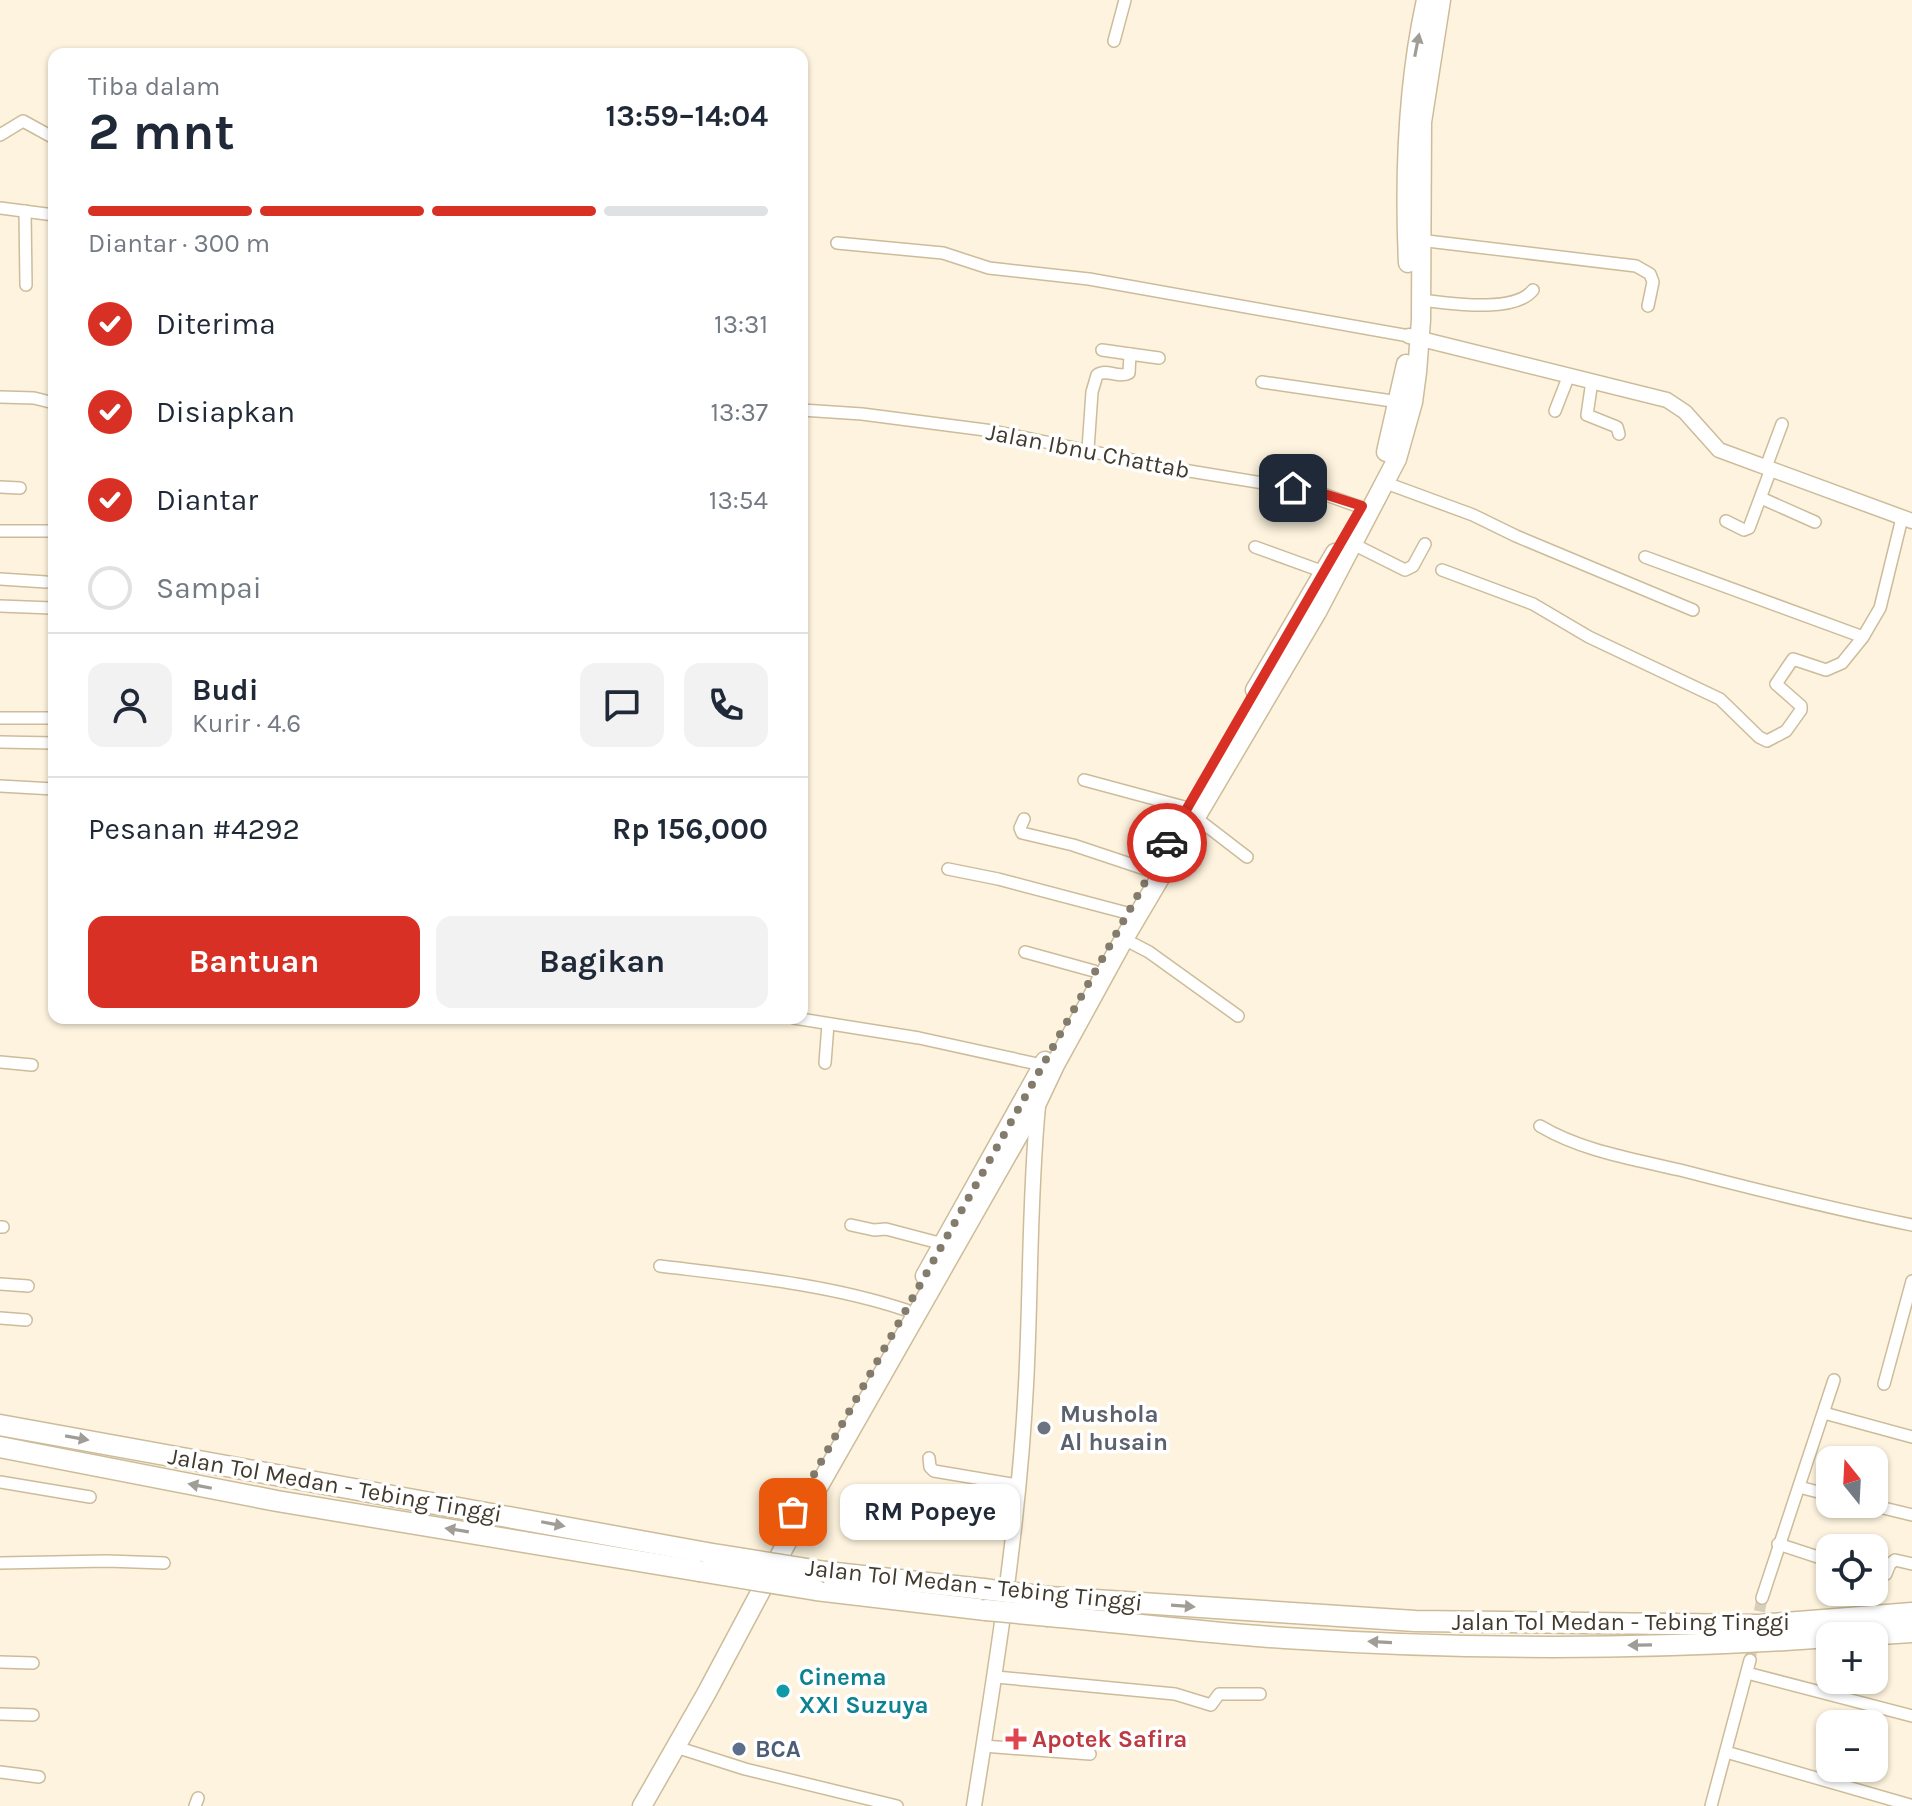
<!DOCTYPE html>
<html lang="id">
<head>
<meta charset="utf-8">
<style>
  :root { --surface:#fff; --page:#f2f2f3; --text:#1f2937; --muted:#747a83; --line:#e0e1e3; --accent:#d93025 }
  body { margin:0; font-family:Karla,sans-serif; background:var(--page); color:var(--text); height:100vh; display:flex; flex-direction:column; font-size:30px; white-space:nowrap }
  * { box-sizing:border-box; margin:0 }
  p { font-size:26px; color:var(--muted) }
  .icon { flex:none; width:44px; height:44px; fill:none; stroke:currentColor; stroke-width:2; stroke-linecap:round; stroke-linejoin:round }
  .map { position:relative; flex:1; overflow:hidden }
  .details { position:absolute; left:48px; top:48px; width:760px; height:976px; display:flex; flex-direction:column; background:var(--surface); border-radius:16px; box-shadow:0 2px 6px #0004 }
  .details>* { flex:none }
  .needle { width:52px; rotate:342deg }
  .fabs { position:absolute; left:1816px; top:1446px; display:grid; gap:16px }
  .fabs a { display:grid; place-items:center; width:72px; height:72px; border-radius:16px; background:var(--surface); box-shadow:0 2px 6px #0004; font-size:40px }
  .pin { position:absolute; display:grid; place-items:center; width:68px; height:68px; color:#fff; margin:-34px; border-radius:16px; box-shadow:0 4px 12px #0006 }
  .courier { position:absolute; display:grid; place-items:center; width:80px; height:80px; margin:-40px; border:6px solid #d93025; border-radius:50%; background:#fff; color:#222; box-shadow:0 2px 10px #0007 }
  .bubble { position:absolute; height:56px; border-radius:16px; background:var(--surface); box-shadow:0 2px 6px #0004; font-size:26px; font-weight:700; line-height:56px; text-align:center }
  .headline em { font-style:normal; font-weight:700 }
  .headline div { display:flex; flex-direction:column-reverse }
  .headline { display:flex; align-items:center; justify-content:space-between; height:136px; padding:0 40px }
  h1 { font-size:52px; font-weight:700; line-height:60px }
  .bar { display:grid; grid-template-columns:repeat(4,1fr); gap:12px 8px; align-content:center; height:96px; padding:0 40px }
  .bar i { height:10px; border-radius:6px; background:var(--line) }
  .bar .current { background:var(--accent) }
  .bar p { grid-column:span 4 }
  .line { display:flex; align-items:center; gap:20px; padding:0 40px; border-top:2px solid var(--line) }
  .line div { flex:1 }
  .round { display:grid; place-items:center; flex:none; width:84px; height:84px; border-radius:16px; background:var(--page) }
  ol { padding:0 40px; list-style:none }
  li { display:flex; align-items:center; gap:24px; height:88px }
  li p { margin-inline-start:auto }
  li .icon { padding:8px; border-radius:50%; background:var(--accent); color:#fff; stroke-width:4 }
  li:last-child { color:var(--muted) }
  li i { width:44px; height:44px; border:4px solid var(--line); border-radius:50% }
  .action { display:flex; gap:16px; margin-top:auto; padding:16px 40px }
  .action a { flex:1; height:92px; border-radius:16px; background:var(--accent); color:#fff; font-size:32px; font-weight:700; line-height:92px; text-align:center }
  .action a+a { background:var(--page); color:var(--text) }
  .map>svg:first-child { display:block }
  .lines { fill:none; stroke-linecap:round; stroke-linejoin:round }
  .minor-tunnel { stroke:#d7cebb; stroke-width:11; stroke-dasharray:11 5.5; stroke-linecap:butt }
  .minor-casing { stroke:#ccbc9a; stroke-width:14 }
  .tertiary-casing { stroke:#ccbc9a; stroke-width:17 }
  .secondary-casing { stroke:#ccbc9a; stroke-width:17 }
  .trunk-casing { stroke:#ccbc9a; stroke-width:21 }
  .motorway-casing { stroke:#ccbc9a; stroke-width:23 }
  .minor { stroke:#fff; stroke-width:11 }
  .tertiary { stroke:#fff; stroke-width:14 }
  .secondary { stroke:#fff; stroke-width:14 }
  .trunk { stroke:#fff; stroke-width:18 }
  .motorway { stroke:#fff; stroke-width:20 }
  .motorway-bridge-casing { stroke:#ccbc9a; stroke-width:23; stroke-linecap:butt }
  .motorway-bridge { stroke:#fff; stroke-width:20 }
  .oneway { fill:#a09c96 }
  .done { stroke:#837b6b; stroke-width:8; stroke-dasharray:0 14.4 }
  .route { stroke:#d93025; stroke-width:10 }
  .worship-dot { fill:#6b7280; stroke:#fff; stroke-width:3 }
  .culture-dot { fill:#0f9aa8; stroke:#fff; stroke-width:3 }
  .health-dot { fill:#e0444e; stroke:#fff; stroke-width:3 }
  .service-dot { fill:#5c6f8a; stroke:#fff; stroke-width:3 }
  .labels { text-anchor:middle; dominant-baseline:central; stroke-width:7; stroke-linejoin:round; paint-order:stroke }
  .street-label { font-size:24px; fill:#413a2d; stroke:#fff }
  .worship-label { font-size:24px; font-weight:bold; fill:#5b616d; stroke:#fff; text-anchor:start }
  .culture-label { font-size:24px; font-weight:bold; fill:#0d838f; stroke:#fff; text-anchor:start }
  .health-label { font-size:24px; font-weight:bold; fill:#be3a42; stroke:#fff; text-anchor:start }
  .service-label { font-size:24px; font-weight:bold; fill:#4e5e75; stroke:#fff; text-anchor:start }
</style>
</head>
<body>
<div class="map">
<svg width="1912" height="1806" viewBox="0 0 1912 1806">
  <rect width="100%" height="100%" fill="#fdf3de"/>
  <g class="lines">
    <polyline class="minor-tunnel" points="1750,1660 1762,1598"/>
    <defs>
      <g id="minor">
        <polyline points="1114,41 1125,0"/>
        <polyline points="0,135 23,121 54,138"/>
        <polyline points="0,208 54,215"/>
        <polyline points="25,211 26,285"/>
        <polyline points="1419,240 1636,266 1650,274 1653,282 1648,306"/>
        <polyline points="837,243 943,253 989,268 1089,279 1409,336"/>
        <path d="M1421,300c28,3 93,14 112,-10"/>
        <polyline points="1102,350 1130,354"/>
        <polyline points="1592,381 1587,415 1617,427 1619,434"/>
        <polyline points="1262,382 1399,402"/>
        <polyline points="0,397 34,398 54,403"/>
        <polyline points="802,410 862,414 993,431 1171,468 1318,492 1371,511"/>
        <polyline points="1555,411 1569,375"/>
        <path d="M1088,449l4,-57 5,-17c10,-7 21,4 32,-2l1,-19 29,4"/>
        <polyline points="1766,467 1782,424"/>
        <polyline points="1386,483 1473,515 1516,536 1693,610"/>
        <polyline points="0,487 20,488"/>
        <polyline points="1761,498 1815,522"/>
        <polyline points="1726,521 1744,530 1749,528 1771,469"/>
        <polyline points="0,531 54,531"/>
        <polyline points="1353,544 1405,570 1413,566 1425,544"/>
        <polyline points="1255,547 1324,572"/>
        <polyline points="1645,557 1863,637 1880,608 1902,518"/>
        <polyline points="1442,570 1533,604 1589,637 1720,699 1759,737 1767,741 1786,731 1801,710 1801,706 1776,684 1793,659 1826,670 1842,663 1863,637"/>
        <polyline points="0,579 46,582"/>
        <polyline points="0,606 52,608"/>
        <polyline points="0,718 54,718"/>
        <polyline points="0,742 54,743"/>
        <polyline points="1084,780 1188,808"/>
        <polyline points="0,786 54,789"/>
        <polyline points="1195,817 1247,857"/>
        <polyline points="1024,819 1020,828 1022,833 1073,845 1151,871"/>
        <polyline points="948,869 998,879 1127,913"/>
        <polyline points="1124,939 1149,952 1238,1016"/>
        <polyline points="1025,952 1094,971"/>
        <polyline points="794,1018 919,1038 1042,1065"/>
        <polyline points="0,1062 32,1065"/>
        <polyline points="825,1063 828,1024"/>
        <path d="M1540,1126c42,25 93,33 140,44 77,20 154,39 232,55"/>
        <polyline points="851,1225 874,1230 886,1229 943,1244"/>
        <polyline points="0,1227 3,1227"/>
        <path d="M660,1266c82,10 168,18 246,44"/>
        <polyline points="0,1284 28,1286"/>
        <polyline points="0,1318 26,1320"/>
        <polyline points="1884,1384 1912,1281"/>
        <polyline points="1824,1413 1912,1437"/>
        <polyline points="929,1458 930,1467 934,1471 1018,1485"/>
        <polyline points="0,1482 90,1497"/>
        <polyline points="1799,1487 1830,1495"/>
        <polyline points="1867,1504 1912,1515"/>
        <polyline points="923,1513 1013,1525"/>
        <polyline points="1778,1544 1830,1561"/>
        <polyline points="0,1563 107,1561 164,1563"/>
        <polyline points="1874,1575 1886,1574 1890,1564 1895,1560 1912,1564"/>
        <polyline points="1762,1598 1834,1380"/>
        <polyline points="0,1662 33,1663"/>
        <polyline points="1747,1673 1912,1716"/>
        <polyline points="996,1677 1175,1694 1211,1705 1219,1694 1260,1694"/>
        <polyline points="0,1714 33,1715"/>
        <polyline points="983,1746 1090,1754"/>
        <polyline points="676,1747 745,1769 897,1806"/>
        <polyline points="1726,1752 1910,1805"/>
        <polyline points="0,1772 39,1777"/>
        <polyline points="195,1806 198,1798"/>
        <polyline points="1711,1806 1750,1660"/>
      </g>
      <polyline id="tertiary" points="1409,336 1667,400 1685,412 1719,450 1912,521"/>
      <path id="secondary" d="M974,1806c22,-138 45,-281 52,-421 5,-93 3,-186 12,-279"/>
      <g id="trunk">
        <path d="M1408,263c-4,-88 -1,-177 18,-263"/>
        <polyline points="1386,452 1406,364"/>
        <polyline points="1255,690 1335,553"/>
        <polyline points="925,1276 1045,1061"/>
        <polyline points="642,1806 706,1694 787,1542 1038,1101 1055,1065 1124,939 1317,612 1397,459 1413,402 1417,372 1421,320 1422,122 1441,0"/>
      </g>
      <g id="motorway">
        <polyline points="0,1425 707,1553"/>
        <polyline points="0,1447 277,1501 699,1571"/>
        <polyline points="826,1572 983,1589"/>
        <polyline points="816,1590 986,1610"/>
        <polyline points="1049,1597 1415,1621 1759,1625 1912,1613"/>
        <path d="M1049,1616c79,7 157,17 236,22 181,12 364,12 545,-1"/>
        <polyline points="1850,1636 1912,1632"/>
      </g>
    </defs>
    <use href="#minor" class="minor-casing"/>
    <use href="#tertiary" class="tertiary-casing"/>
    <use href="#secondary" class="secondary-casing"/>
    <use href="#trunk" class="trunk-casing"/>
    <use href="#motorway" class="motorway-casing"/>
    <use href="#minor" class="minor"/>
    <use href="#tertiary" class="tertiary"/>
    <use href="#secondary" class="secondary"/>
    <use href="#trunk" class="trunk"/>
    <use href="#motorway" class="motorway"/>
    <defs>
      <g id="motorway-bridge">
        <polyline points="707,1553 826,1572"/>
        <polyline points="699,1571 816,1590"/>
        <polyline points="983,1589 1049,1597"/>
        <polyline points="986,1610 1049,1616"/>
      </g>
    </defs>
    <use href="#motorway-bridge" class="motorway-bridge-casing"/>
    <use href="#motorway-bridge" class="motorway-bridge"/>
  </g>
  <defs><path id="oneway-solid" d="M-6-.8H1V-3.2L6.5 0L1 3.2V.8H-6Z" transform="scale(2)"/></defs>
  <g class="oneway">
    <use href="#oneway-solid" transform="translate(1417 45) rotate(-79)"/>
    <use href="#oneway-solid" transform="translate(77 1438) rotate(10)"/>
    <use href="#oneway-solid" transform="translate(200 1486) rotate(-169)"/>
    <use href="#oneway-solid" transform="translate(553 1524) rotate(11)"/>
    <use href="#oneway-solid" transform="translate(457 1530) rotate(-171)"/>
    <use href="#oneway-solid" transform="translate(1183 1606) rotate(4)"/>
    <use href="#oneway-solid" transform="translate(1380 1642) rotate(-177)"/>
    <use href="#oneway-solid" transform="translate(1640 1645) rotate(179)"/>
  </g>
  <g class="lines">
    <polyline class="done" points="793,1512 1167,843"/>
    <polyline class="route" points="1167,843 1362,506 1318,492 1293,488"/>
  </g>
  <circle class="worship-dot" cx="1044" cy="1428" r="8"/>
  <circle class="culture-dot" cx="783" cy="1691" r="8"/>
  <path class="health-dot" d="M1012 1727h8v8h8v8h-8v8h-8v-8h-8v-8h8z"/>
  <circle class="service-dot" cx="739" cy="1749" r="8"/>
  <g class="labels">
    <g class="street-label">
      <text transform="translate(1088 451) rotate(11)">Jalan Ibnu Chattab</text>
      <text transform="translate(335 1485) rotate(10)">Jalan Tol Medan - Tebing Tinggi</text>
      <text transform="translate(974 1585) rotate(6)">Jalan Tol Medan - Tebing Tinggi</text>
      <text x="1621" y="1622">Jalan Tol Medan - Tebing Tinggi</text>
    </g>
    <g class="worship-label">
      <text x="1060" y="1414">Mushola<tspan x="1060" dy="28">Al husain</tspan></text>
    </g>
    <g class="culture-label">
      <text x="799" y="1677">Cinema<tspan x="799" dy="28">XXI Suzuya</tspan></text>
    </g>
    <g class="health-label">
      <text x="1032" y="1739">Apotek Safira</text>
    </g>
    <g class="service-label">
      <text x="755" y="1749">BCA</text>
    </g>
  </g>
</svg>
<div class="fabs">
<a><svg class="needle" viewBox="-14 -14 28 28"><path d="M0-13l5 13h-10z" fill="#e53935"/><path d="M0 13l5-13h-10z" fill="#747a83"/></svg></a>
<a><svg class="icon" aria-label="locate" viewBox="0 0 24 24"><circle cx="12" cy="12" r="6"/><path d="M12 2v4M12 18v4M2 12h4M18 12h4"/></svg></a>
<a>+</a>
<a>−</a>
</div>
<div class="pin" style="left:793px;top:1512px;background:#ea580c"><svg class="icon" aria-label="bag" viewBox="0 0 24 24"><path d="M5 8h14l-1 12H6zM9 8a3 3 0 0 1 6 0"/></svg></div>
<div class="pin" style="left:1293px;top:488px;background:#1f2937"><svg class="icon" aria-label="home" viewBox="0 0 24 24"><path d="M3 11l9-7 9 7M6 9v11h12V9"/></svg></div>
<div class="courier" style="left:1167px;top:843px"><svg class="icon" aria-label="car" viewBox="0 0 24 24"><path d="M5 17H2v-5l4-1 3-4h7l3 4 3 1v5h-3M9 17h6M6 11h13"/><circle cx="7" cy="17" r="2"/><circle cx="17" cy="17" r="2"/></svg></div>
<div class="bubble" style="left:840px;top:1484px;width:180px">RM Popeye</div>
<section class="details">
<div class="headline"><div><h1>2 mnt</h1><p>Tiba dalam</p></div><em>13:59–14:04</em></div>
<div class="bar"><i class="current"></i><i class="current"></i><i class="current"></i><i></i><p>Diantar · 300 m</p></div>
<ol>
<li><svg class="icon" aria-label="check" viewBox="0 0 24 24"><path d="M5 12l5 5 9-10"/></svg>Diterima<p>13:31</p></li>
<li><svg class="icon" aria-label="check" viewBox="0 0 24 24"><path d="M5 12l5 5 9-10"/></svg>Disiapkan<p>13:37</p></li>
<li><svg class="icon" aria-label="check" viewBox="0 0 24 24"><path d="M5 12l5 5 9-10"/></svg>Diantar<p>13:54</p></li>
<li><i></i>Sampai</li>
</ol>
<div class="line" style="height:144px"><a class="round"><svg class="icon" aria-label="person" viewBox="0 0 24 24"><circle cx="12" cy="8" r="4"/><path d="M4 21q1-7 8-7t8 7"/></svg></a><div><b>Budi</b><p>Kurir · 4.6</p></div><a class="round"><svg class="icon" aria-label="chat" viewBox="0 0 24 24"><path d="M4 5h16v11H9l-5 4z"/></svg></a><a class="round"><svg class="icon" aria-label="phone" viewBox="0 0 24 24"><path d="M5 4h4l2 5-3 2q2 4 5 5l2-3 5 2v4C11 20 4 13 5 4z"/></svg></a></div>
<div class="line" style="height:104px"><div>Pesanan #4292</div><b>Rp 156,000</b></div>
<div class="action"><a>Bantuan</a><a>Bagikan</a></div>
</section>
</div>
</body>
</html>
